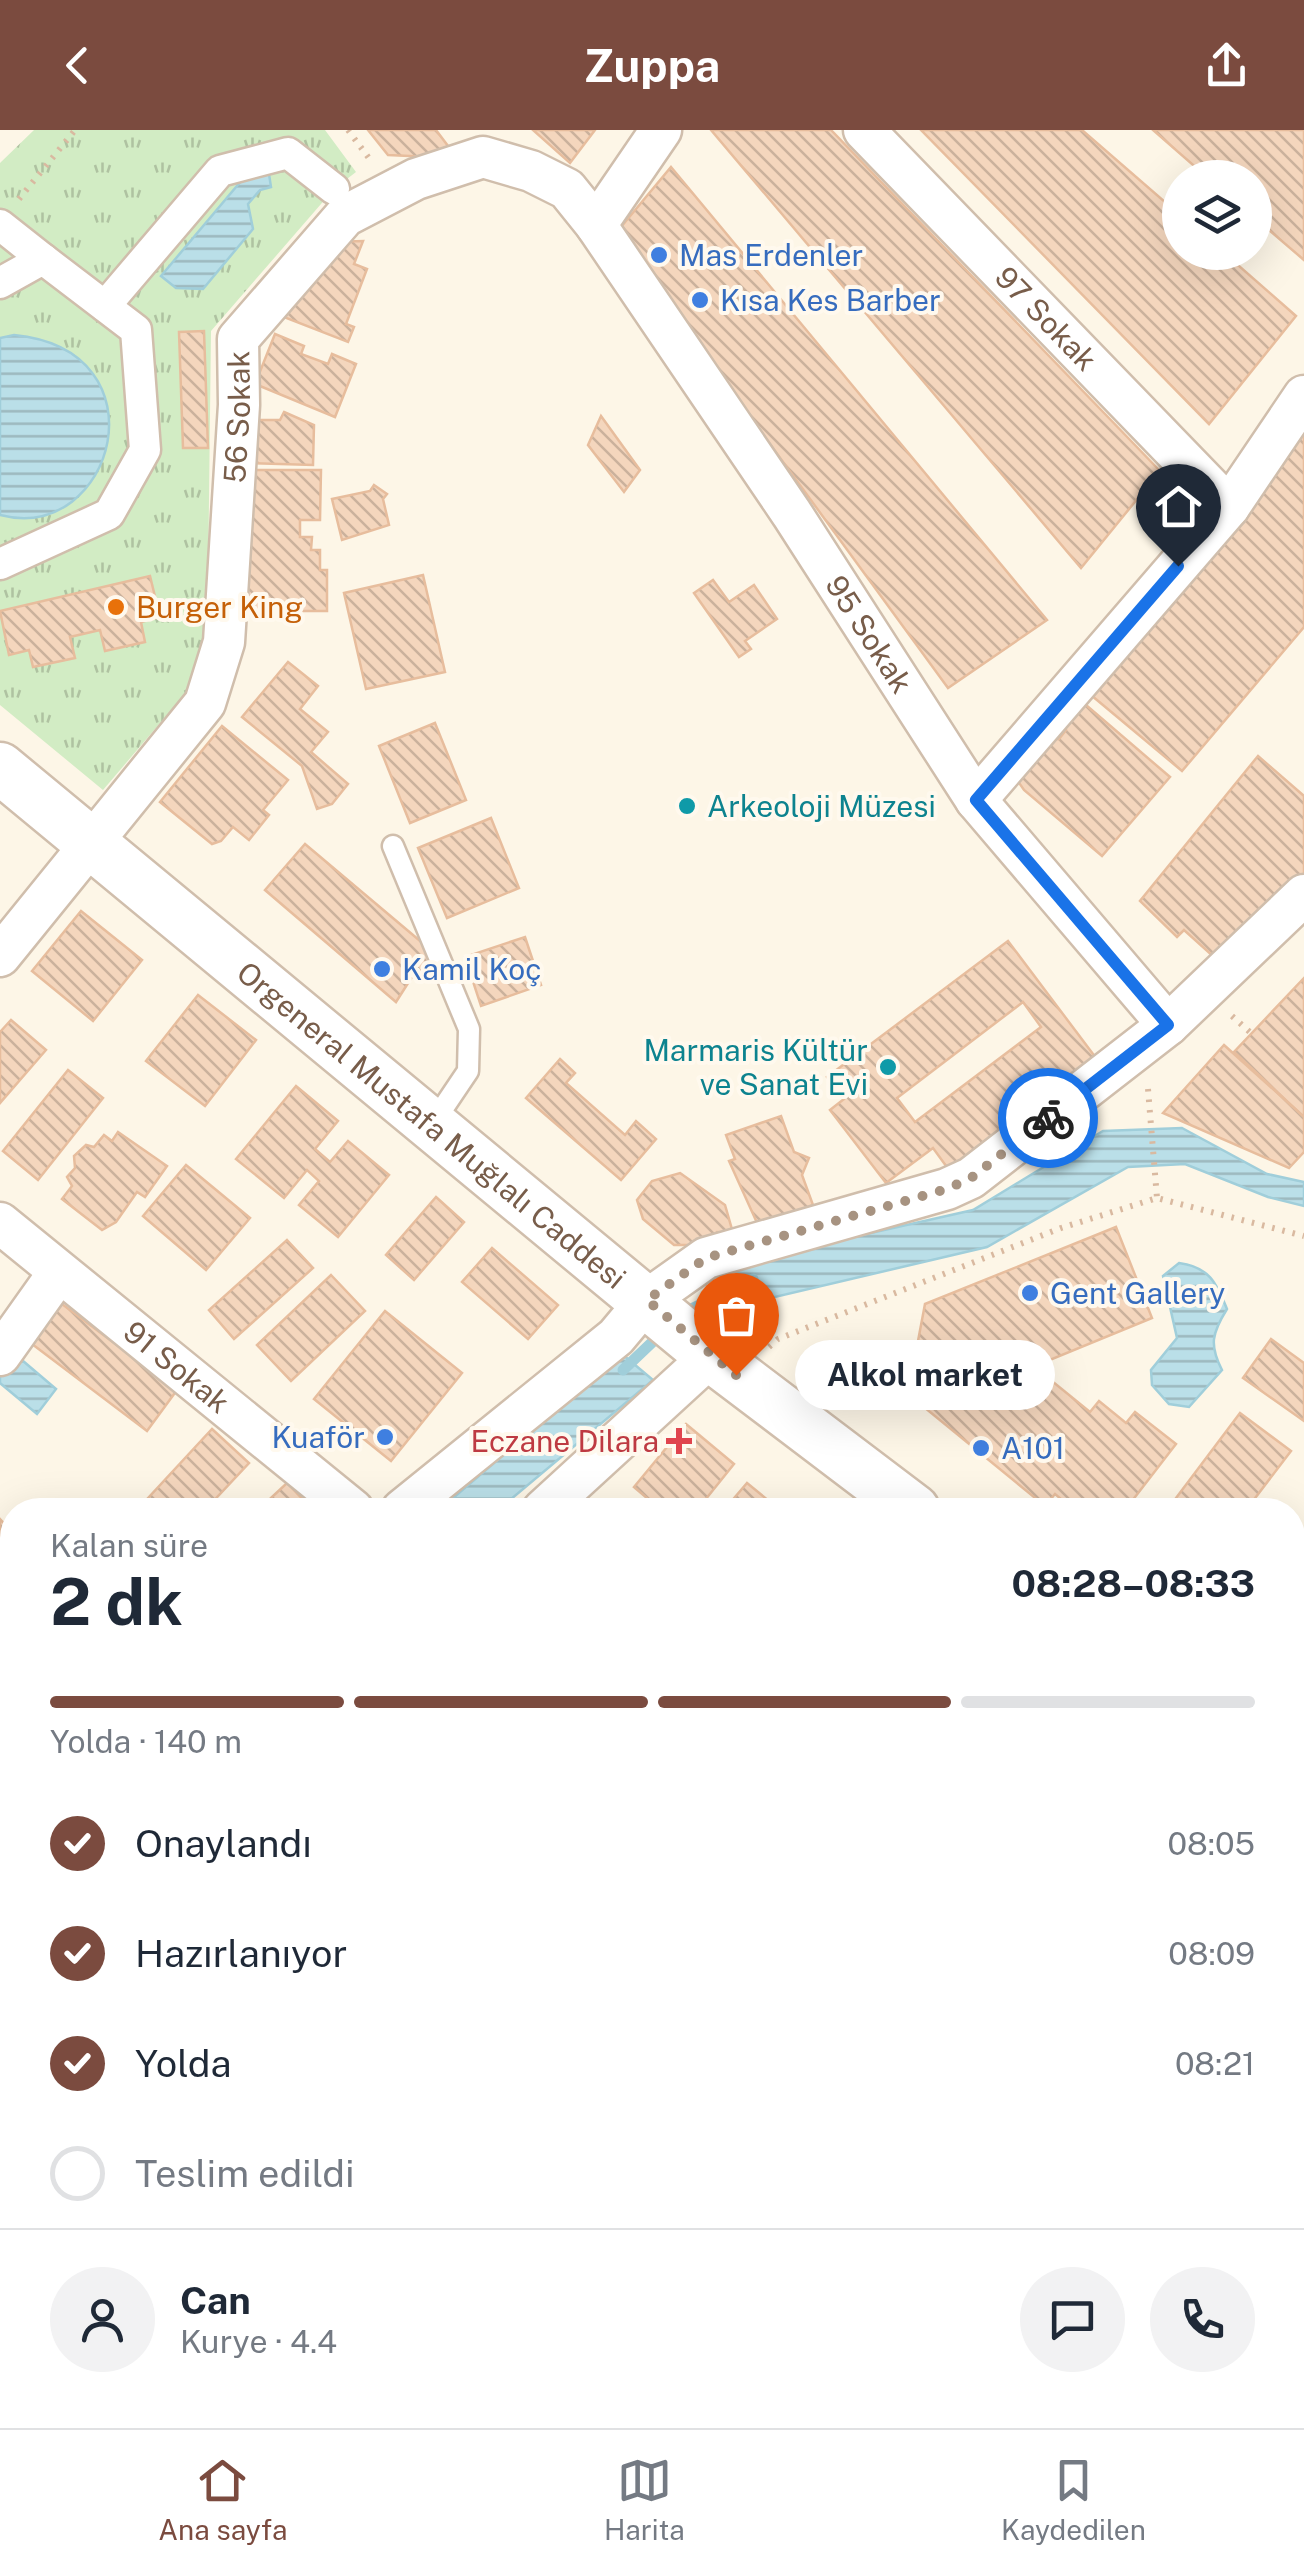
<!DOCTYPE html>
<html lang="tr">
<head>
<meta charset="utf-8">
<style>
  :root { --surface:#fff; --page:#f2f2f3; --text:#1f2937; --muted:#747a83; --line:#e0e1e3; --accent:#7b4b3f }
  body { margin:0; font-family:"Public Sans",sans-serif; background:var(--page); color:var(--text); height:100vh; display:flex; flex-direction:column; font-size:38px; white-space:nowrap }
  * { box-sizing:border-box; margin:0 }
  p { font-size:32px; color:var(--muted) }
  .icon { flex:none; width:55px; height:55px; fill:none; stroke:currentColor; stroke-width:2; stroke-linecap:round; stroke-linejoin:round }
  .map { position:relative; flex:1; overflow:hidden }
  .drawer { position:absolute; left:0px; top:1368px; width:1305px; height:932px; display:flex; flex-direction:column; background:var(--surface); border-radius:40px 40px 0 0; box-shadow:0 10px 40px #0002 }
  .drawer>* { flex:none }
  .tools { position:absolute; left:1162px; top:30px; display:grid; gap:20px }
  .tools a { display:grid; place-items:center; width:110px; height:110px; border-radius:50%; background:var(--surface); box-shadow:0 10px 40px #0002; font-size:50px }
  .pin { position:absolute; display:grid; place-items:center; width:85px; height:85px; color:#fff; margin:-102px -42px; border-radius:50% 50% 50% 0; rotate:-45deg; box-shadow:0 0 10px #0007 }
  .pin .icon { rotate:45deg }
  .courier { position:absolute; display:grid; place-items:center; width:100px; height:100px; margin:-50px; border:8px solid #1a73e8; border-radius:50%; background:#fff; color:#222; box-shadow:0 2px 12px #0007 }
  .bubble { position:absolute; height:70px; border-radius:35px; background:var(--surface); box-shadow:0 10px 40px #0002; font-size:32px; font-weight:700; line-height:70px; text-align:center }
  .headline em { font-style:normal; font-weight:700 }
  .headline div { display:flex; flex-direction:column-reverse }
  .headline { display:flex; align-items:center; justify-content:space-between; height:170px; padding:0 50px }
  h1 { font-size:65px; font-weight:700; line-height:75px }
  .bar { display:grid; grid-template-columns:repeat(4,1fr); gap:15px 10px; align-content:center; height:120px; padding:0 50px }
  .bar i { height:12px; border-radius:8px; background:var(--line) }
  .bar .selected { background:var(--accent) }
  .bar p { grid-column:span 4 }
  .line { display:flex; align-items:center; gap:25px; padding:0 50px; border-top:2px solid var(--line) }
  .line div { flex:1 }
  .round { display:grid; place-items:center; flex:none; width:105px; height:105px; border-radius:52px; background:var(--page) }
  ol { padding:0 50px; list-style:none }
  li { display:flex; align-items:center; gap:30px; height:110px }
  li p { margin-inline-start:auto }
  li .icon { padding:10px; border-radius:50%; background:var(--accent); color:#fff; stroke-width:4 }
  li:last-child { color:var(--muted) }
  li i { width:55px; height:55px; border:5px solid var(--line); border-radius:50% }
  header { display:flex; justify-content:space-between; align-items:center; height:130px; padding:0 50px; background:var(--accent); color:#fff; font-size:45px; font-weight:700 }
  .tabs { display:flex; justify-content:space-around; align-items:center; height:140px; border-top:2px solid var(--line); background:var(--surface); font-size:28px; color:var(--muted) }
  .tabs a { display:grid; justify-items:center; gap:5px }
  .tabs .selected { color:var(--accent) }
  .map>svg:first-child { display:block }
  .park { fill:url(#park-tufts) }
  .water { fill:url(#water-rules); stroke:#a0ceda; stroke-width:2.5 }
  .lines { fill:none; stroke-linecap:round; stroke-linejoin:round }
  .stream { stroke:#a0ceda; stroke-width:11 }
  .building { fill:url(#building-back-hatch); stroke:#e7bd9d; stroke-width:2.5; fill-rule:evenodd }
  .service-casing { stroke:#d0beac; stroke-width:25 }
  .pedestrian-casing { stroke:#d0beac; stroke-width:35 }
  .minor-casing { stroke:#d0beac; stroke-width:45 }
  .tertiary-casing { stroke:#d0beac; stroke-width:55 }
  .path { stroke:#d9b9a0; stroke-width:6; stroke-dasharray:2.5 8; stroke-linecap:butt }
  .service { stroke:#fff; stroke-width:20 }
  .pedestrian { stroke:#fff; stroke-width:30 }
  .minor { stroke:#fff; stroke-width:40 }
  .tertiary { stroke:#fff; stroke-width:50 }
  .done { stroke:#a79381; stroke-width:10; stroke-dasharray:0 18 }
  .route { stroke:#1a73e8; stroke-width:12 }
  .shop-dot { fill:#3f7fe0; stroke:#fff9ee; stroke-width:4 }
  .food-dot { fill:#e8710a; stroke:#fff9ee; stroke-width:4 }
  .culture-dot { fill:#0f9aa8; stroke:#fff9ee; stroke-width:4 }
  .health-dot { fill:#e0444e; stroke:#fff9ee; stroke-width:4 }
  .labels { text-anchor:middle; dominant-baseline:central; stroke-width:8; stroke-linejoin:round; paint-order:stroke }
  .shop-label { font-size:30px; fill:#366cbe; stroke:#fff9ee; text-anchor:start }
  .street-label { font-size:30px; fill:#785d4a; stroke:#fff9ee }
  .food-label { font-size:30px; fill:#c56008; stroke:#fff9ee; text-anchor:start }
  .culture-label { font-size:30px; fill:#0d838f; stroke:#fff9ee; text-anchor:start }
  .health-label { font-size:30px; fill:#be3a42; stroke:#fff9ee; text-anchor:end }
</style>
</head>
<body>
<header><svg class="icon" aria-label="back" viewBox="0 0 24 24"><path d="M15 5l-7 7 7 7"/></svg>Zuppa<svg class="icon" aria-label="share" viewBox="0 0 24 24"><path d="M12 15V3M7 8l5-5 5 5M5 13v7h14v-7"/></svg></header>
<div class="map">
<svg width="1304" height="2298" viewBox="0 0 1304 2298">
  <defs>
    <pattern id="park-tufts" width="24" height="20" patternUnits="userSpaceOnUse" patternTransform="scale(2.5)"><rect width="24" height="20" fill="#d2ecc4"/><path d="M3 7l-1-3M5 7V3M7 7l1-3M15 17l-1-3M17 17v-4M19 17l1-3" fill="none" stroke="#afc2a1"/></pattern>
    <pattern id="water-rules" width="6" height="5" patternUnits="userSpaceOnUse" patternTransform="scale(2.5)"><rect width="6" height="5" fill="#badfe8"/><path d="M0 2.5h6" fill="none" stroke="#9cb8be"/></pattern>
    <pattern id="building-back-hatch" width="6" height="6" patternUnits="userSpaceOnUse" patternTransform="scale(2.5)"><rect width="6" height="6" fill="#f4d6bd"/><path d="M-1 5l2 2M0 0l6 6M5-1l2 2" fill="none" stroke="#cab19c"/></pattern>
  </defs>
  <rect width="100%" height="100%" fill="#fdf6e7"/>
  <polygon class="park" points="34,0 325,0 356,42 334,59 211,201 207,538 103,660 0,575 0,33"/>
  <g class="water">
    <polygon points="247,44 269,44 271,57 260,60 248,74 253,99 203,159 176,158 161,146"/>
    <path d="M14,205c154,15 100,210 -14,180v-177z"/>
    <polygon points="1182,998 1267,1044 1304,1052 1304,1076 1268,1067 1185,1034 1128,1037 987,1117 745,1174 733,1134 973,1080 1103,1001"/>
    <path d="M1179,1133c30,4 37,19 48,46 -15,24 -18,36 -5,61l-33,37 -20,-3 -17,-19 -1,-15 26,-32 -14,-62z"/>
    <polygon points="622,1224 653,1250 498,1380 439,1380"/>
    <polygon points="16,1225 56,1259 37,1284 0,1253 0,1245"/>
  </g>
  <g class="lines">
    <g class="stream">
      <polyline points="681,1184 753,1149"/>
      <polyline points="623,1240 664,1201"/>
    </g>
  </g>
  <g class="building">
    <polygon points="368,0 436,0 448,16 431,27 388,25"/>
    <polygon points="533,0 595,0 570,33"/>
    <polygon points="711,0 831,0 1160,341 1081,438"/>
    <polygon points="921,0 1082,0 1180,85 1180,122 1223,122 1296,186 1209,294"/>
    <polygon points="1153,0 1304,0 1304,130 1255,88 1255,48 1208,48"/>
    <polygon points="671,37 1047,490 948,558 616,103"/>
    <polygon points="363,111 354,134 367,139 346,194 354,197 348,212 276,184 330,112"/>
    <polygon points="204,201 208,318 183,318 179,202"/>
    <polygon points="275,204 304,216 301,224 328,234 332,224 356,234 335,287 255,254"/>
    <polygon points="284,282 314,295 313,335 249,333 250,290 280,290"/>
    <polygon points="601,286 640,340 624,362 588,315"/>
    <polygon points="1304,301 1304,497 1182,641 1085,560"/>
    <polygon points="248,340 321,340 320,390 300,390 300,407 312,407 311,420 320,420 320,440 327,440 327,481 247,481"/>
    <polygon points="374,355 387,364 383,369 389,395 342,410 332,369 370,361"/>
    <polygon points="423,445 445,542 366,559 344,463"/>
    <polygon points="150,446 160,487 141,492 145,512 105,521 100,500 70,507 75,528 33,537 29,520 9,525 0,481"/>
    <polygon points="713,450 729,472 754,455 777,489 745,511 751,519 739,527 694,463"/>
    <polygon points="288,532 318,556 300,579 328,602 311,622 348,654 332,674 317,679 302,636 242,587"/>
    <polygon points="1079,569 1170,647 1102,726 1024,660 1013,644 1044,609 1059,609 1066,600 1059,593"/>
    <polygon points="435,593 466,670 410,693 379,616"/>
    <polygon points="222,596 288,650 263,680 269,685 249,710 233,697 221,711 212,714 160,672"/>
    <polygon points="1258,626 1304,666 1304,746 1214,827 1184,800 1177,807 1140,771"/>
    <polygon points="491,688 519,758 447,788 418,718"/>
    <polygon points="305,714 432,821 435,832 424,845 417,839 396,872 265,760"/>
    <polygon points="81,781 142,830 93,891 32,841"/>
    <polygon points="525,807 541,855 481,876 465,827"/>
    <path d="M1008,811l88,117 -147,112 -16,-22 -47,35 -56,-73 14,-11 -17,-22zM1023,872l18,25 -126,95 -18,-24z"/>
    <polygon points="1304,848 1304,987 1234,922"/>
    <polygon points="198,865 256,910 205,976 146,931"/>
    <polygon points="11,890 46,920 0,973 0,902"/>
    <polygon points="1224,915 1304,987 1304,1022 1289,1038 1163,983"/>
    <polygon points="560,929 575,943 566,953 625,1005 636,991 656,1009 621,1050 526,968"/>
    <polygon points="68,940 103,968 38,1050 3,1021"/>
    <polygon points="296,956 338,991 315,1019 330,1032 348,1011 389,1045 338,1107 299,1075 319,1051 307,1040 284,1068 236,1029"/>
    <polygon points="781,986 794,1022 809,1028 802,1045 813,1075 758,1095 729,1031 735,1029 726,1005"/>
    <polygon points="118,1002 167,1036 145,1067 137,1062 116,1092 102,1100 62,1069 72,1056 67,1047 75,1038 74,1026 86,1015 94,1017 104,1005 112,1011"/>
    <polygon points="186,1035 250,1088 206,1140 143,1086"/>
    <polygon points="680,1043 725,1075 733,1103 717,1102 706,1115 674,1115 643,1089 637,1070 652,1051"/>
    <polygon points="436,1067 464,1092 414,1150 386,1125"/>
    <polygon points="1116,1097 1152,1188 1045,1232 1039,1223 1024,1230 1025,1248 1039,1252 1047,1247 1090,1282 1099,1271 1126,1293 1135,1282 1176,1314 1125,1380 1097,1380 1086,1371 1074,1380 1055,1364 1045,1376 908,1264 925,1174"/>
    <polygon points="287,1110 313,1138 234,1209 209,1180"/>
    <polygon points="492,1118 558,1175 528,1209 462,1152"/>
    <polygon points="331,1145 365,1181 291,1251 257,1215"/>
    <polygon points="62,1174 177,1260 147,1301 32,1214"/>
    <polygon points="385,1181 462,1243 391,1331 314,1269"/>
    <polygon points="1271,1209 1304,1233 1304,1291 1243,1248"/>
    <polygon points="1240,1283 1291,1321 1246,1380 1175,1380 1170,1376"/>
    <polygon points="686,1294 734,1334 697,1380 661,1380 634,1357"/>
    <polygon points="212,1299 249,1333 205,1380 137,1380"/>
    <polygon points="287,1353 313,1380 258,1380"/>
    <polygon points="747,1353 780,1380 724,1380"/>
    <polygon points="0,1389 12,1402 12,1418 0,1430"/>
    <polygon points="0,1539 12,1551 12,1655 4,1665"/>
    <polygon points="1304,1566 1304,1602 1292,1624 1292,1567"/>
    <polygon points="1294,1849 1304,1854 1304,1938 1292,1931"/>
    <polygon points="0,1885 12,1898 12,1925 0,1938"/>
    <polygon points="0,2027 12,2039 12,2075 0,2086"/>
    <polygon points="12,2114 12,2141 0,2127"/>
    <polygon points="181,2288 237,2288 240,2290 231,2298 170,2298"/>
    <polygon points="572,2288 617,2288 609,2298 587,2298"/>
    <polygon points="718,2288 753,2288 743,2298 729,2298"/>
    <polygon points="818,2288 844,2288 834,2298"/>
    <polygon points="876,2288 917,2288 923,2298 858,2298"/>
    <polygon points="1061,2288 1150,2288 1149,2298 1060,2298"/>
  </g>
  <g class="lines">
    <defs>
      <polyline id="service" points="393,716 469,899 468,941 433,993"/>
      <g id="pedestrian">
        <polyline points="0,95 43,129"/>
        <polyline points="0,153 43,129 136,200 145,320 109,384 0,434"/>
        <polyline points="105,176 220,41 288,23 334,59"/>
      </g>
      <g id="minor">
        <path id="s1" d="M864,0l365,377"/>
        <polyline points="596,95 661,0"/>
        <polyline points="976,670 1229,377 1304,266"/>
        <path id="s2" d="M0,826l205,-253 19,-61 15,-237 -1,-66 107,-123 71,-37 67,-22 48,14 36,18 29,36 196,289 184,286 192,225"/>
        <path id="s3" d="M0,1093l353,287"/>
        <polyline points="0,1225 59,1142"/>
        <polyline points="402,1380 616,1207 647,1170 706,1128 947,1059 971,1048 1168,895 1304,765"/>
        <polyline points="543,1380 711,1226"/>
        <polyline points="0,1716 12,1705"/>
        <polyline points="1292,1746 1304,1720"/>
        <polyline points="0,1856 12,1845"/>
        <polyline points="1292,2004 1304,2010"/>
        <polyline points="0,2214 12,2226"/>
        <polyline points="77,2288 88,2298"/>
        <polyline points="958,2288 969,2298"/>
        <polyline points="423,2298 429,2288"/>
      </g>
      <g id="tertiary">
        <path id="s4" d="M0,638l711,588 203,154"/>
        <polyline points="1292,1494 1304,1493"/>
        <polyline points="0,1785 12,1797"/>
        <polyline points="501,2288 512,2298"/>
      </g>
    </defs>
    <use href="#service" class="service-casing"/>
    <use href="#pedestrian" class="pedestrian-casing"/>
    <use href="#minor" class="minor-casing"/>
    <use href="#tertiary" class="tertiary-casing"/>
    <g class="path">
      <polyline points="348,0 371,31"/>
      <polyline points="19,69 75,0"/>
      <polyline points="1232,886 1252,904"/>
      <polyline points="1148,959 1157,1068"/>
      <polyline points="769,1217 778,1209 1061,1098 1157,1068 1304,1106"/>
    </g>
    <use href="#service" class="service"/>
    <use href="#pedestrian" class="pedestrian"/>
    <use href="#minor" class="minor"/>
    <use href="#tertiary" class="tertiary"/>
  </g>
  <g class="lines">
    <polyline class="done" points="736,1245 647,1170 706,1128 947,1059 971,1048 1048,988"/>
    <polyline class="route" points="1048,988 1168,895 976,670 1178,436"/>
  </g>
  <g class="shop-dot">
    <circle cx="659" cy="125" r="10"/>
    <circle cx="700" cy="170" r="10"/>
    <circle cx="382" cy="839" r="10"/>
    <circle cx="1030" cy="1163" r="10"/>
    <circle cx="385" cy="1307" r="10"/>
    <circle cx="981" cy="1318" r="10"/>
  </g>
  <circle class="food-dot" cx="116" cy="477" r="10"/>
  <g class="culture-dot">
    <circle cx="687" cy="676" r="10"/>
    <circle cx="888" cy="937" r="10"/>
  </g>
  <path class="health-dot" d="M674 1296h10v10h10v10h-10v10h-10v-10h-10v-10h10z"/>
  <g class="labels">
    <g class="shop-label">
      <text x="679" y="125">Mas Erdenler</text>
      <text x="720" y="170">Kısa Kes Barber</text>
      <text x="402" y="839">Kamil Koç</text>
      <text x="1050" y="1163">Gent Gallery</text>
      <text x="365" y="1307" text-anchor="end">Kuaför</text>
      <text x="1001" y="1318">A101</text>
    </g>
    <g class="street-label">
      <text stroke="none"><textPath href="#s1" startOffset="262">97 Sokak</textPath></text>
      <text stroke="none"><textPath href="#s2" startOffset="615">56 Sokak</textPath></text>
      <text stroke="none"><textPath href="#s2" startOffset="1635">95 Sokak</textPath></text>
      <text stroke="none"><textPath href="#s4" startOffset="560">Orgeneral Mustafa Muğlalı Caddesi</textPath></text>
      <text stroke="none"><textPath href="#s3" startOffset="228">91 Sokak</textPath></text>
    </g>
    <g class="food-label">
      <text x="136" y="477">Burger King</text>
    </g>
    <g class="culture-label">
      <text x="707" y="676">Arkeoloji Müzesi</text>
      <text x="868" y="920" text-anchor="end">Marmaris Kültür<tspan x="868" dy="34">ve Sanat Evi</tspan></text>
    </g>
    <g class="health-label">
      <text x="659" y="1311">Eczane Dilara</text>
    </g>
  </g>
</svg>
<div class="tools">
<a><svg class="icon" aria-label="layers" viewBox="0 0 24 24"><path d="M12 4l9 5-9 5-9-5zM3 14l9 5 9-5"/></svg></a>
</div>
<div class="pin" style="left:736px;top:1245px;background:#ea580c"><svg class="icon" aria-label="bag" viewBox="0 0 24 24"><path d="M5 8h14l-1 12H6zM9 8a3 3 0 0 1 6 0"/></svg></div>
<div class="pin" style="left:1178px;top:436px;background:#1f2937"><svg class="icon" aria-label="home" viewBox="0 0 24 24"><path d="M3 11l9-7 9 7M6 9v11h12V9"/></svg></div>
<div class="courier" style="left:1048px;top:988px"><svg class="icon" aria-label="bike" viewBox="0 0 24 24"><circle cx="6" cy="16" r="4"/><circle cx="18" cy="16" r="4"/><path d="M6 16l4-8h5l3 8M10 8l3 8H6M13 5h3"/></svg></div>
<div class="bubble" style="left:795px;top:1210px;width:260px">Alkol market</div>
<section class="drawer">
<div class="headline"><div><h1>2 dk</h1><p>Kalan süre</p></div><em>08:28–08:33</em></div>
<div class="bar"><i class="selected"></i><i class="selected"></i><i class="selected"></i><i></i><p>Yolda · 140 m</p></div>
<ol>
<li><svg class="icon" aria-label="check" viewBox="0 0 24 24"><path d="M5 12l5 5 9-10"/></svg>Onaylandı<p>08:05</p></li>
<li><svg class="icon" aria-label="check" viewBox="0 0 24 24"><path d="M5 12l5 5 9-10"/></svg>Hazırlanıyor<p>08:09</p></li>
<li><svg class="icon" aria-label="check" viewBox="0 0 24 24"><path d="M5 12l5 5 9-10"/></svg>Yolda<p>08:21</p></li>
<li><i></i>Teslim edildi</li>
</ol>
<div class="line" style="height:180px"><a class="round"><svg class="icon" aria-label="person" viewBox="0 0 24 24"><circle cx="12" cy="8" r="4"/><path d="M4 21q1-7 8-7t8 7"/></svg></a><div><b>Can</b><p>Kurye · 4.4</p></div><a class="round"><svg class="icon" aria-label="chat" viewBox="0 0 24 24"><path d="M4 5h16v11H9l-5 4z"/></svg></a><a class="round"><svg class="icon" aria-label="phone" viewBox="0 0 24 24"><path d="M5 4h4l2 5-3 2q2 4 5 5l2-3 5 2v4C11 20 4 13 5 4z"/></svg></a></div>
</section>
</div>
<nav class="tabs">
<a class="selected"><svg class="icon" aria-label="home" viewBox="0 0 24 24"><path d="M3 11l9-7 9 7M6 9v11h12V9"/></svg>Ana sayfa</a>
<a><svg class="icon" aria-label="map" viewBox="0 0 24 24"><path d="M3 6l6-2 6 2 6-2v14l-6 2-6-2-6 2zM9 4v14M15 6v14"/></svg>Harita</a>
<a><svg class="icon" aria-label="saved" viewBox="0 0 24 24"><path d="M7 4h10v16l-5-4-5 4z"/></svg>Kaydedilen</a>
</nav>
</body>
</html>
